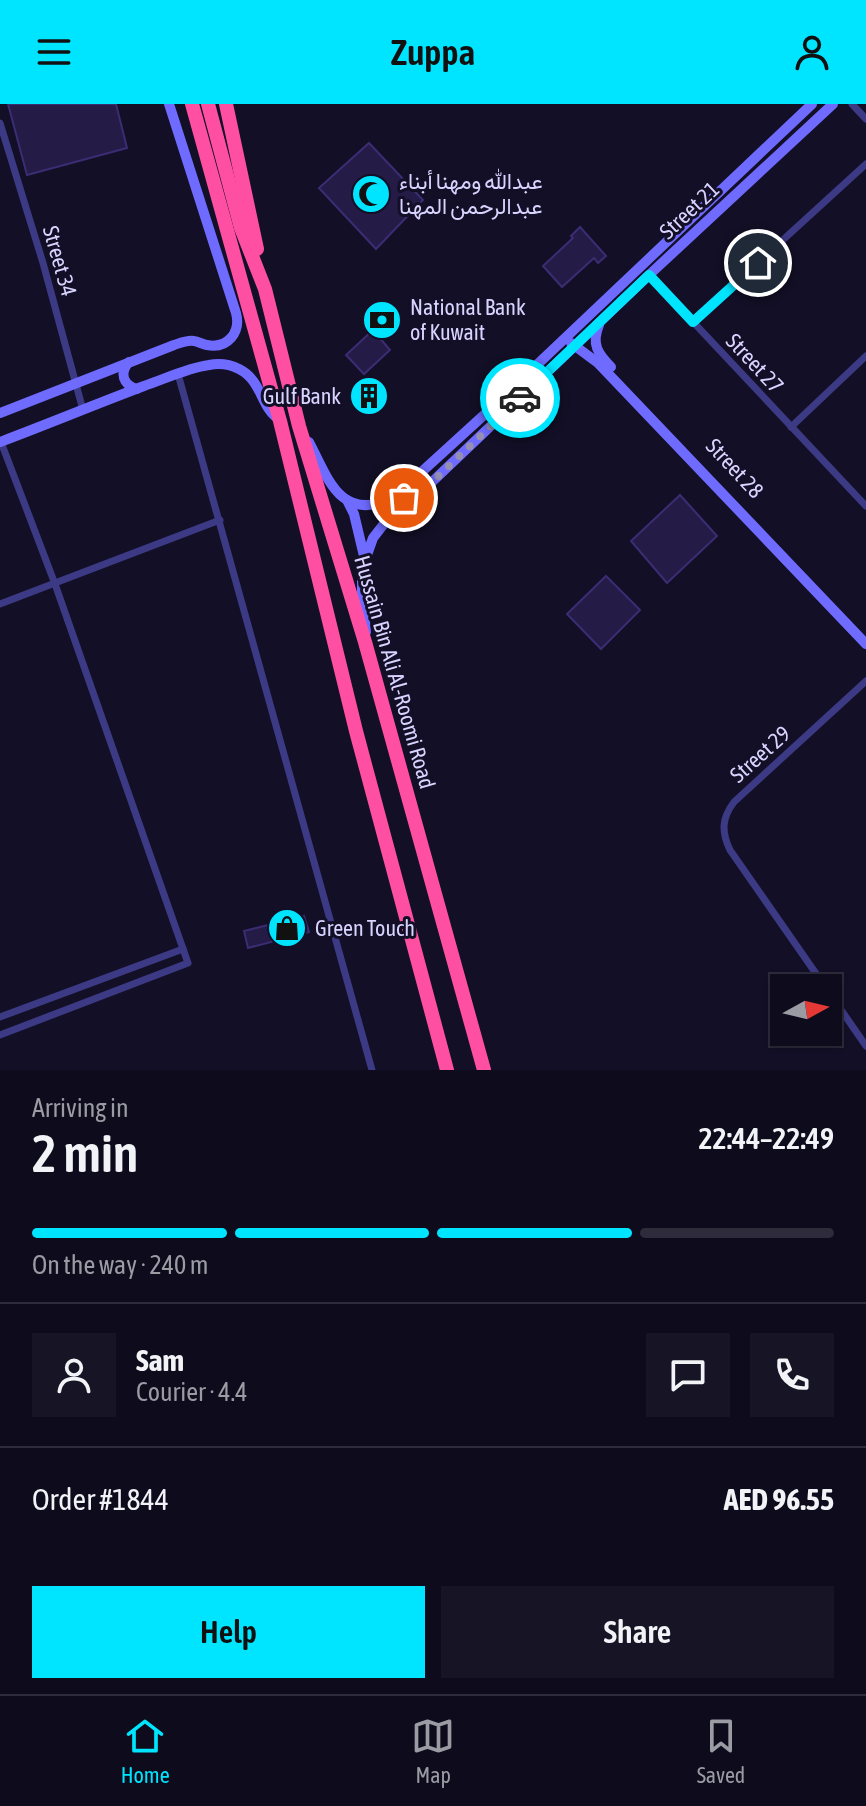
<!DOCTYPE html>
<html lang="en">
<head>
<meta charset="utf-8">
<style>
  :root { --surface:#0e0b1c; --page:#171425; --text:#f1f3f6; --muted:#9b9ba3; --line:#2e2b3b; --accent:#00e5ff }
  body { margin:0; font-family:"Asap Condensed",Vazirmatn,sans-serif; background:var(--page); color:var(--text); height:100vh; display:flex; flex-direction:column; font-size:30px; white-space:nowrap }
  * { box-sizing:border-box; margin:0 }
  p { font-size:26px; color:var(--muted) }
  .icon { flex:none; width:44px; height:44px; fill:none; stroke:currentColor; stroke-width:2; stroke-linecap:round; stroke-linejoin:round }
  .map { position:relative; height:966px; overflow:hidden }
  .side { display:flex; flex-direction:column; background:var(--surface); flex:1 }
  .side>* { flex:none }
  .needle { width:52px; rotate:82deg }
  .tools { position:absolute; left:770px; top:870px; display:grid; gap:16px }
  .tools a { display:grid; place-items:center; width:72px; height:72px; border-radius:0px; background:var(--surface); box-shadow:0 2px 6px #0004,0 0 0 2px var(--line); font-size:40px }
  .pin { position:absolute; display:grid; place-items:center; width:68px; height:68px; color:#fff; margin:-34px; border:4px solid #fff; border-radius:50%; box-shadow:0 2px 8px #0007 }
  .courier { position:absolute; display:grid; place-items:center; width:80px; height:80px; margin:-40px; border:6px solid #00e5ff; border-radius:50%; background:#fff; color:#222; box-shadow:0 2px 10px #0007 }
  .head em { font-style:normal; font-weight:600 }
  .head div { display:flex; flex-direction:column-reverse }
  .head { display:flex; align-items:center; justify-content:space-between; height:136px; padding:0 32px }
  h1 { font-size:52px; font-weight:600; line-height:60px }
  .bar { display:grid; grid-template-columns:repeat(4,1fr); gap:12px 8px; align-content:center; height:96px; padding:0 32px }
  .bar i { height:10px; border-radius:6px; background:var(--line) }
  .bar .selected { background:var(--accent) }
  .bar p { grid-column:span 4 }
  .line { display:flex; align-items:center; gap:20px; padding:0 32px; border-top:2px solid var(--line) }
  .line div { flex:1 }
  .round { display:grid; place-items:center; flex:none; width:84px; height:84px; border-radius:0px; background:var(--page) }
  .button { display:flex; gap:16px; margin-top:auto; padding:16px 32px }
  .button a { flex:1; height:92px; border-radius:0px; background:var(--accent); color:#111; font-size:32px; font-weight:600; line-height:92px; text-align:center }
  .button a+a { background:var(--page); color:var(--text) }
  header { display:flex; justify-content:space-between; align-items:center; height:104px; padding:0 32px; background:var(--accent); color:#111; font-size:36px; font-weight:600 }
  .tab-bar { display:flex; justify-content:space-around; align-items:center; height:112px; border-top:2px solid var(--line); background:var(--surface); font-size:22px; color:var(--muted) }
  .tab-bar a { display:grid; justify-items:center; gap:4px }
  .tab-bar .selected { color:var(--accent) }
  .map>svg:first-child { display:block }
  .building { fill:#241b47; stroke:#3b2d73; stroke-width:2 }
  .lines { fill:none; stroke-linecap:round; stroke-linejoin:round }
  .street { stroke:#3d3a85; stroke-width:7 }
  .secondary { stroke:#6f6bff; stroke-width:10 }
  .highway { stroke:#ff4fa3; stroke-width:14 }
  .done { stroke:#948fb3; stroke-width:8; stroke-dasharray:0 14.4 }
  .route { stroke:#00e5ff; stroke-width:10 }
  .labels { text-anchor:middle; dominant-baseline:central; stroke-width:6; stroke-linejoin:round; paint-order:stroke }
  .poi-label { font-size:22px; fill:#d9d4ff; stroke:#130f26; text-anchor:start }
  .street-label { font-size:22px; fill:#d9d4ff; stroke:#130f26 }
</style>
</head>
<body>
<header><svg class="icon" aria-label="menu" viewBox="0 0 24 24"><path d="M4 6h16M4 12h16M4 18h16"/></svg>Zuppa<svg class="icon" aria-label="person" viewBox="0 0 24 24"><circle cx="12" cy="8" r="4"/><path d="M4 21q1-7 8-7t8 7"/></svg></header>
<div class="map">
<svg width="866" height="966" viewBox="0 0 866 966">
  <rect width="100%" height="100%" fill="#130f26"/>
  <g class="building">
    <polygon points="8,0 116,0 127,44 27,71"/>
    <polygon points="369,39 423,96 376,145 319,84"/>
    <polygon points="580,123 606,152 598,159 594,154 562,183 543,162 573,134 571,132"/>
    <polygon points="373,226 390,246 364,270 346,251"/>
    <polygon points="370,274 386,290 368,309 352,293"/>
    <polygon points="680,391 717,432 667,479 631,437"/>
    <polygon points="606,472 640,506 601,545 567,510"/>
    <polygon points="304,812 309,828 248,844 244,827"/>
  </g>
  <g class="lines">
    <g class="street">
      <polyline points="852,0 866,15"/>
      <polyline points="0,19 43,159 83,306"/>
      <polyline points="649,171 866,402"/>
      <polyline points="693,218 866,60"/>
      <polyline points="178,270 372,966"/>
      <polyline points="791,323 866,252"/>
      <polyline points="0,500 220,416"/>
      <path d="M826,884l-96,-138c-9,-19 -8,-32 4,-48l132,-121"/>
      <polyline points="828,887 866,942"/>
      <polyline points="0,913 183,845"/>
      <polyline points="0,931 188,859 55,480 1,338"/>
    </g>
    <g class="secondary">
      <path d="M599,221c-8,19 -1,29 12,42"/>
      <polyline points="571,239 598,259 866,540"/>
      <path d="M129,258c-10,11 -6,23 8,27"/>
      <path d="M0,309l174,-68c6,-2 13,-5 20,-4 2,0 11,4 13,4 21,4 34,-13 29,-32l-67,-209"/>
      <path d="M0,338c48,-18 96,-38 144,-56 21,-7 43,-18 65,-21 10,-2 20,-1 30,4 24,12 21,39 41,51"/>
      <path d="M309,338c19,36 31,81 84,56l91,-83 328,-311"/>
      <polyline points="347,396 354,410 364,452"/>
      <polyline points="366,528 362,488 362,465 373,434 387,416 433,377 649,171 833,0"/>
    </g>
    <g class="highway">
      <polyline points="192,0 280,317 356,627 447,966"/>
      <polyline points="208,0 241,124 265,185 299,322 365,538 484,966"/>
      <polyline points="226,0 257,145"/>
    </g>
  </g>
  <g class="lines">
    <polyline class="done" points="404,394 412,395 425,385 520,294"/>
    <polyline class="route" points="520,294 649,171 693,218 758,159"/>
  </g>
  <defs>
    <symbol id="mosque-disc" viewBox="-11 -11 22 22"><circle r="9.5" fill="#00e5ff" stroke="#130f26"/><path d="M3.5-4.9A6 6 0 1 0 3.5 4.9A5 5 0 1 1 3.5-4.9Z" fill="#111"/></symbol>
    <symbol id="bank-disc" viewBox="-11 -11 22 22"><circle r="9.5" fill="#00e5ff" stroke="#130f26"/><path d="M-6-4H6V4H-6ZM0-2.3a2.3 2.3 0 1 0 0 4.6a2.3 2.3 0 1 0 0-4.6Z" fill="#111"/></symbol>
    <symbol id="building-disc" viewBox="-11 -11 22 22"><circle r="9.5" fill="#00e5ff" stroke="#130f26"/><path d="M-4-6H4V6H1V3H-1V6H-4ZM-2.5-4.3h1.7v1.8h-1.7ZM.8-4.3h1.7v1.8H.8ZM-2.5-1h1.7V.8h-1.7ZM.8-1h1.7V.8H.8Z" fill="#111"/></symbol>
    <symbol id="shop-disc" viewBox="-11 -11 22 22"><circle r="9.5" fill="#00e5ff" stroke="#130f26"/><path d="M-5-2.5h2.3a2.7 3.5 0 0 1 5.4 0H5L5.5 6h-11ZM-1.5-2.5h3a1.5 2.3 0 0 0-3 0Z" fill="#111"/></symbol>
  </defs>
  <g fill-rule="evenodd">
    <use href="#mosque-disc" x="349" y="68" width="44" height="44"/>
    <use href="#bank-disc" x="360" y="194" width="44" height="44"/>
    <use href="#building-disc" x="347" y="270" width="44" height="44"/>
    <use href="#shop-disc" x="265" y="802" width="44" height="44"/>
  </g>
  <g class="labels">
    <g class="poi-label">
      <text x="399" y="77">عبدالله ومهنا أبناء<tspan x="399" dy="25">عبدالرحمن المهنا</tspan></text>
      <text x="410" y="203">National Bank<tspan x="410" dy="25">of Kuwait</tspan></text>
      <text x="341" y="292" text-anchor="end">Gulf Bank</text>
      <text x="315" y="824">Green Touch</text>
    </g>
    <g class="street-label">
      <text transform="translate(689 106) rotate(-43)">Street 21</text>
      <text transform="translate(60 157) rotate(74)">Street 34</text>
      <text transform="translate(755 259) rotate(47)">Street 27</text>
      <text transform="translate(735 364) rotate(47)">Street 28</text>
      <text transform="translate(395 568) rotate(74)">Hussain Bin Ali Al-Roomi Road</text>
      <text transform="translate(760 650) rotate(-42)">Street 29</text>
    </g>
  </g>
</svg>
<div class="tools">
<a><svg class="needle" viewBox="-14 -14 28 28"><path d="M0-13l5 13h-10z" fill="#e53935"/><path d="M0 13l5-13h-10z" fill="#9b9ba3"/></svg></a>
</div>
<div class="pin" style="left:404px;top:394px;background:#ea580c"><svg class="icon" aria-label="bag" viewBox="0 0 24 24"><path d="M5 8h14l-1 12H6zM9 8a3 3 0 0 1 6 0"/></svg></div>
<div class="pin" style="left:758px;top:159px;background:#1f2937"><svg class="icon" aria-label="home" viewBox="0 0 24 24"><path d="M3 11l9-7 9 7M6 9v11h12V9"/></svg></div>
<div class="courier" style="left:520px;top:294px"><svg class="icon" aria-label="car" viewBox="0 0 24 24"><path d="M5 17H2v-5l4-1 3-4h7l3 4 3 1v5h-3M9 17h6M6 11h13"/><circle cx="7" cy="17" r="2"/><circle cx="17" cy="17" r="2"/></svg></div>
</div>
<section class="side">
<div class="head"><div><h1>2 min</h1><p>Arriving in</p></div><em>22:44–22:49</em></div>
<div class="bar"><i class="selected"></i><i class="selected"></i><i class="selected"></i><i></i><p>On the way · 240 m</p></div>
<div class="line" style="height:144px"><a class="round"><svg class="icon" aria-label="person" viewBox="0 0 24 24"><circle cx="12" cy="8" r="4"/><path d="M4 21q1-7 8-7t8 7"/></svg></a><div><b>Sam</b><p>Courier · 4.4</p></div><a class="round"><svg class="icon" aria-label="chat" viewBox="0 0 24 24"><path d="M4 5h16v11H9l-5 4z"/></svg></a><a class="round"><svg class="icon" aria-label="phone" viewBox="0 0 24 24"><path d="M5 4h4l2 5-3 2q2 4 5 5l2-3 5 2v4C11 20 4 13 5 4z"/></svg></a></div>
<div class="line" style="height:104px"><div>Order #1844</div><b>AED 96.55</b></div>
<div class="button"><a>Help</a><a>Share</a></div>
</section>
<nav class="tab-bar">
<a class="selected"><svg class="icon" aria-label="home" viewBox="0 0 24 24"><path d="M3 11l9-7 9 7M6 9v11h12V9"/></svg>Home</a>
<a><svg class="icon" aria-label="map" viewBox="0 0 24 24"><path d="M3 6l6-2 6 2 6-2v14l-6 2-6-2-6 2zM9 4v14M15 6v14"/></svg>Map</a>
<a><svg class="icon" aria-label="saved" viewBox="0 0 24 24"><path d="M7 4h10v16l-5-4-5 4z"/></svg>Saved</a>
</nav>
</body>
</html>
